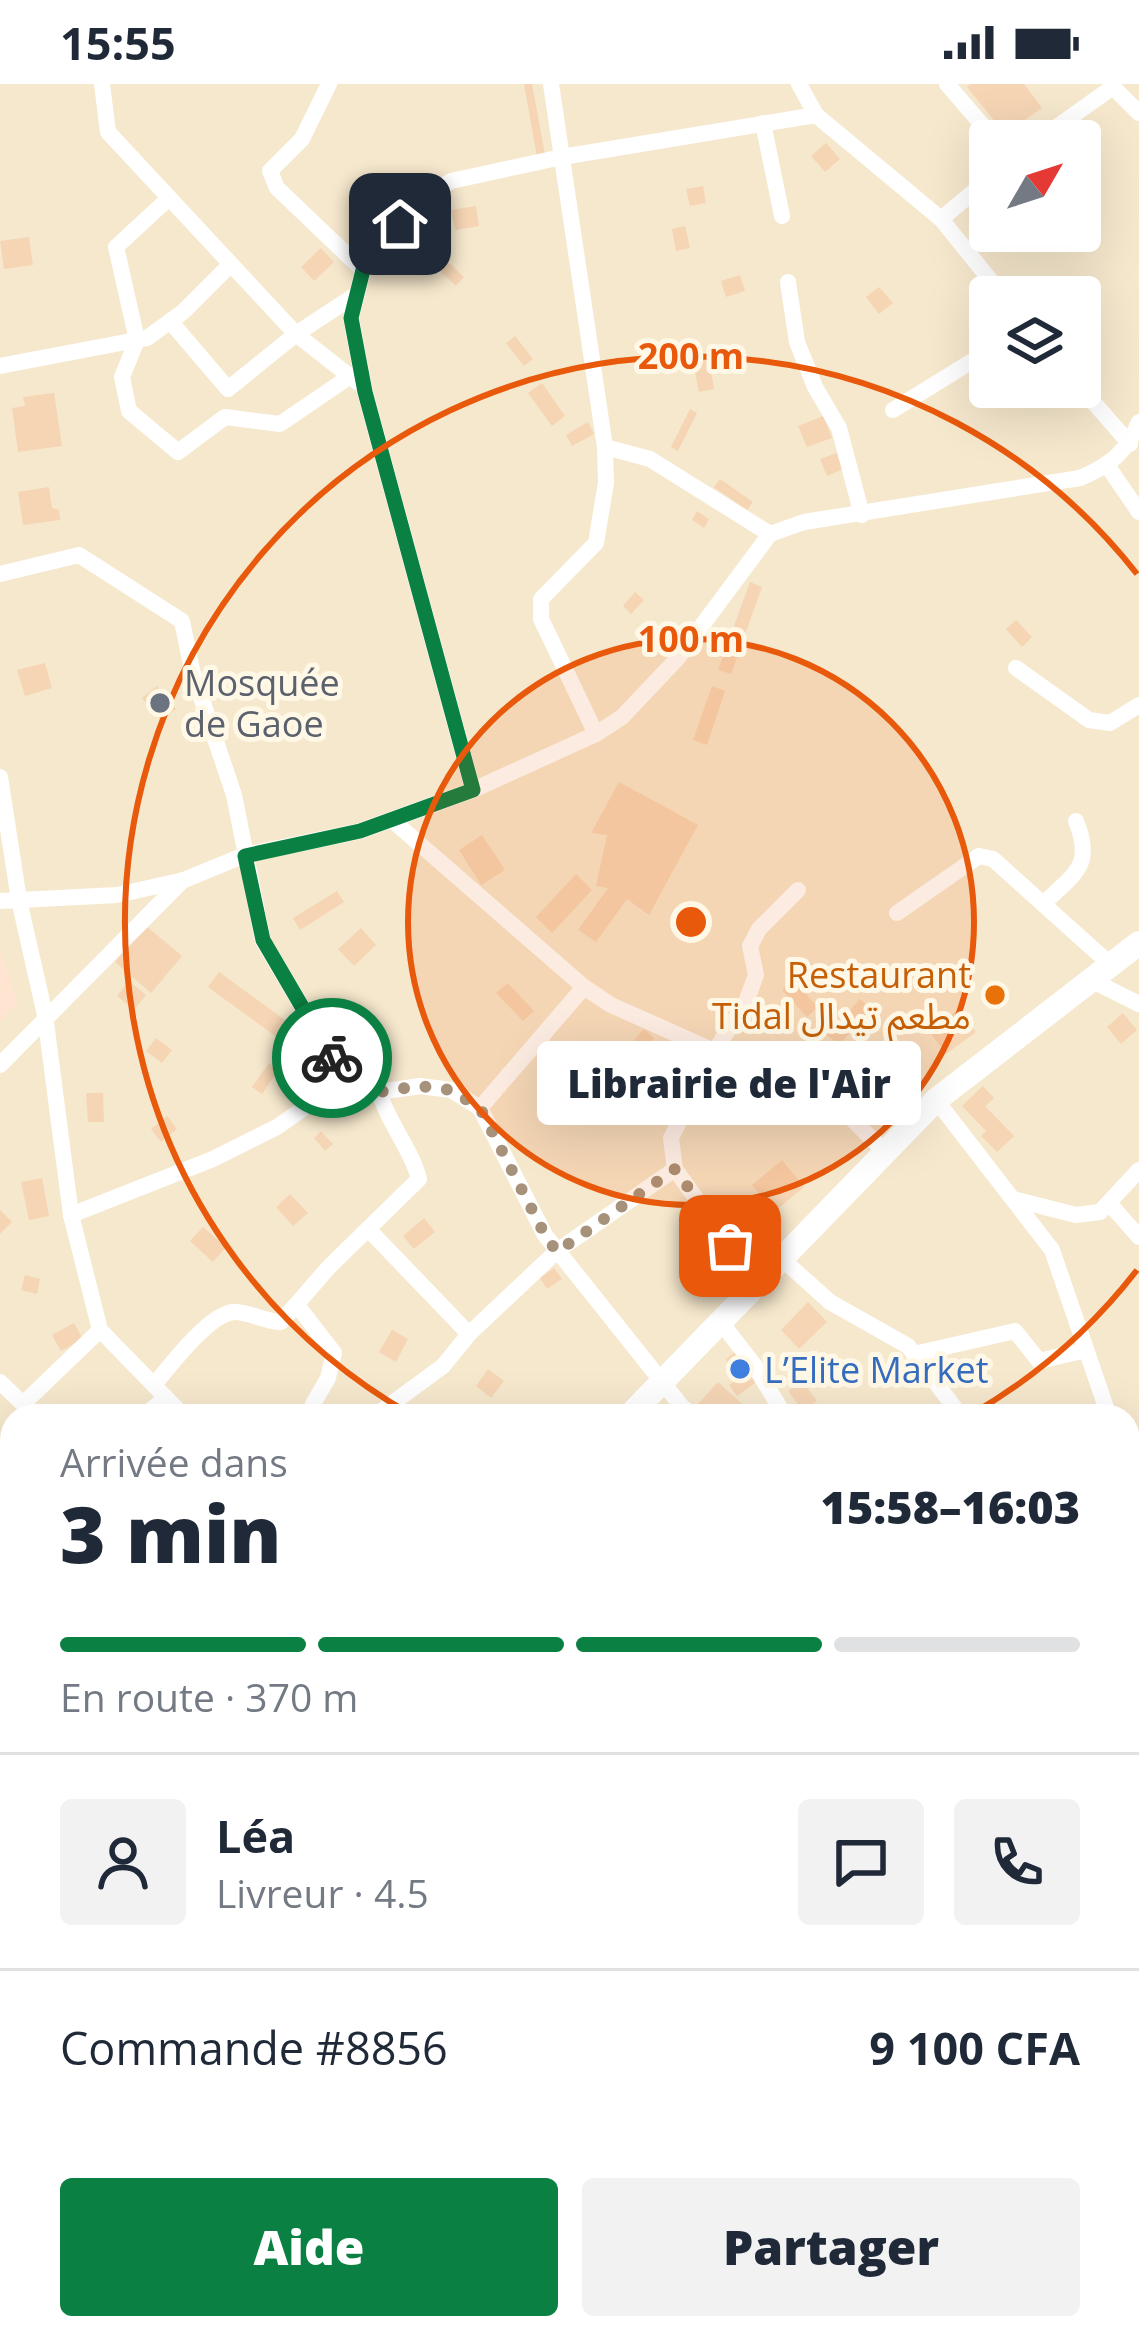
<!DOCTYPE html>
<html lang="fr">
<head>
<meta charset="utf-8">
<style>
  :root { --surface:#fff; --page:#f2f2f3; --text:#1f2937; --muted:#747a83; --line:#e0e1e3; --accent:#0b8043 }
  body { margin:0; font-family:"Open Sans","Noto Sans Arabic",sans-serif; background:var(--page); color:var(--text); height:100vh; display:flex; flex-direction:column; font-size:45px; white-space:nowrap }
  * { box-sizing:border-box; margin:0 }
  p { font-size:39px; color:var(--muted) }
  .icon { flex:none; width:66px; height:66px; fill:none; stroke:currentColor; stroke-width:2; stroke-linecap:round; stroke-linejoin:round }
  .map { position:relative; flex:1; overflow:hidden }
  .sheet { position:absolute; left:0px; top:1320px; width:1140px; height:936px; display:flex; flex-direction:column; background:var(--surface); border-radius:36px 36px 0 0; box-shadow:0 12px 48px #0002 }
  .sheet>* { flex:none }
  .needle { width:78px; rotate:51deg }
  .buttons { position:absolute; left:969px; top:36px; display:grid; gap:24px }
  .buttons a { display:grid; place-items:center; width:132px; height:132px; border-radius:12px; background:var(--surface); box-shadow:0 12px 48px #0002; font-size:60px }
  .pin { position:absolute; display:grid; place-items:center; width:102px; height:102px; color:#fff; margin:-51px; border-radius:24px; box-shadow:0 6px 18px #0006 }
  .courier { position:absolute; display:grid; place-items:center; width:120px; height:120px; margin:-60px; border:9px solid #0b8043; border-radius:50%; background:#fff; color:#222; box-shadow:0 3px 15px #0007 }
  .bubble { position:absolute; height:84px; border-radius:12px; background:var(--surface); box-shadow:0 12px 48px #0002; font-size:39px; font-weight:800; line-height:84px; text-align:center }
  .headline em { font-style:normal; font-weight:800 }
  .headline div { display:flex; flex-direction:column-reverse }
  .headline { display:flex; align-items:center; justify-content:space-between; height:204px; padding:0 60px }
  h1 { font-size:78px; font-weight:800; line-height:90px }
  .bar { display:grid; grid-template-columns:repeat(4,1fr); gap:18px 12px; align-content:center; height:144px; padding:0 60px }
  .bar i { height:15px; border-radius:9px; background:var(--line) }
  .bar .current { background:var(--accent) }
  .bar p { grid-column:span 4 }
  .line { display:flex; align-items:center; gap:30px; padding:0 60px; border-top:3px solid var(--line) }
  .line div { flex:1 }
  .round { display:grid; place-items:center; flex:none; width:126px; height:126px; border-radius:12px; background:var(--page) }
  .cta { display:flex; gap:24px; margin-top:auto; padding:24px 60px }
  .cta a { flex:1; height:138px; border-radius:12px; background:var(--accent); color:#fff; font-size:48px; font-weight:800; line-height:138px; text-align:center }
  .cta a+a { background:var(--page); color:var(--text) }
  .status { display:flex; justify-content:space-between; align-items:center; height:84px; padding:0 60px; background:var(--surface); direction:ltr }
  .status svg { height:33px; fill:currentColor }
  .map>svg:first-child { display:block }
  .residential { fill:#f6e8cd; fill-rule:evenodd }
  .commercial { fill:#ffe4d2 }
  .building { fill:#f5d5b4 }
  .lines { fill:none; stroke-linecap:round; stroke-linejoin:round }
  .street { stroke:#fff; stroke-width:16 }
  .secondary { stroke:#fff; stroke-width:24 }
  .done { stroke:#a6927b; stroke-width:12; stroke-dasharray:0 21.6 }
  .route { stroke:#0b8043; stroke-width:15 }
  .ring { fill:none; stroke:#e8590c; stroke-width:6 }
  .worship-dot { fill:#6b7280; stroke:#fff8e7; stroke-width:4.5 }
  .food-dot { fill:#e8710a; stroke:#fff8e7; stroke-width:4.5 }
  .shop-dot { fill:#3f7fe0; stroke:#fff8e7; stroke-width:4.5 }
  .labels { text-anchor:middle; dominant-baseline:central; stroke-width:10; stroke-linejoin:round; paint-order:stroke }
  .worship-label { font-size:36px; fill:#5b616d; stroke:#fff8e7; text-anchor:start }
  .food-label { font-size:36px; fill:#c56008; stroke:#fff8e7; text-anchor:end }
  .shop-label { font-size:36px; fill:#366cbe; stroke:#fff8e7; text-anchor:start }
  .centre { fill:#e8590c; stroke:#fff8e7; stroke-width:6 }
  .ring-label { font-size:36px; text-anchor:middle; font-weight:bold; fill:#e8590c; stroke:#fff8e7; stroke-width:10; stroke-linejoin:round; paint-order:stroke }
</style>
</head>
<body>
<div class="status"><b>15:55</b><svg viewBox="0 0 49 12"><path d="M0 12V9h3v3zM5 12V6h3v6zM10 12V3h3v9zM15 12V0h3v12zM26 1h20v11H26zM47 4h2v5h-2z"/></svg></div>
<div class="map">
<svg width="1139" height="2256" viewBox="0 0 1139 2256">
  <rect width="100%" height="100%" fill="#fef5df"/>
  <path class="residential" d="M0,0h1139v2256h-1139zM990,57h90v90h-90zM990,213h90v90h-90zM12,1332h1116v912h-1116z"/>
  <polygon class="commercial" points="0,867 18,919 0,938"/>
  <g class="building">
    <polygon points="524,0 532,0 545,71 537,73"/>
    <polygon points="971,0 1024,0 1042,24 1005,50 967,3"/>
    <polygon points="826,59 840,75 825,88 811,72"/>
    <polygon points="703,102 706,119 690,122 686,105"/>
    <polygon points="476,122 479,142 455,146 451,126"/>
    <polygon points="685,142 690,164 676,167 672,145"/>
    <polygon points="29,153 33,181 4,185 0,157"/>
    <polygon points="321,164 334,178 314,197 301,183"/>
    <polygon points="435,166 464,193 456,202 427,174"/>
    <polygon points="740,191 745,207 726,213 721,197"/>
    <polygon points="879,203 893,219 879,230 866,213"/>
    <polygon points="515,252 533,275 524,282 506,259"/>
    <polygon points="708,269 714,305 699,308 692,272"/>
    <polygon points="542,299 565,332 552,342 528,309"/>
    <polygon points="54,309 62,362 18,368 12,324 25,322 23,313"/>
    <polygon points="690,325 697,329 678,367 671,363"/>
    <polygon points="823,332 832,354 807,363 798,342"/>
    <polygon points="588,338 594,350 572,362 566,351"/>
    <polygon points="837,369 843,385 827,392 820,375"/>
    <polygon points="720,395 753,418 747,426 714,403"/>
    <polygon points="49,403 52,424 59,426 60,436 23,441 18,408"/>
    <polygon points="697,427 709,435 704,444 692,436"/>
    <polygon points="750,498 762,503 731,590 718,586"/>
    <polygon points="635,508 644,516 631,530 623,522"/>
    <polygon points="1016,536 1032,553 1022,563 1006,545"/>
    <polygon points="45,579 52,604 25,612 17,586"/>
    <polygon points="157,602 176,625 161,637 142,614"/>
    <polygon points="712,602 725,607 707,661 693,656"/>
    <polygon points="619,698 698,741 649,831 627,815 596,858 578,846 608,804 596,802 607,751 591,749"/>
    <polygon points="482,751 505,786 481,801 459,766"/>
    <polygon points="576,790 592,806 552,849 536,833"/>
    <polygon points="337,807 344,818 300,846 293,834"/>
    <polygon points="145,841 182,872 151,909 115,878"/>
    <polygon points="361,844 376,861 354,882 338,865"/>
    <polygon points="810,878 818,886 800,904 818,923 807,933 782,906"/>
    <polygon points="219,888 304,950 293,965 208,903"/>
    <polygon points="129,897 146,911 134,926 117,912"/>
    <polygon points="508,899 534,927 523,937 496,909"/>
    <polygon points="860,915 871,925 839,961 817,943 825,934 835,943"/>
    <polygon points="959,925 976,948 946,970 929,947"/>
    <polygon points="1123,929 1137,946 1121,960 1107,943"/>
    <polygon points="644,945 654,954 639,971 629,962"/>
    <polygon points="156,954 172,966 162,979 146,967"/>
    <polygon points="567,961 607,997 589,1017 549,982"/>
    <polygon points="269,979 278,986 262,1010 252,1003"/>
    <polygon points="668,980 681,989 675,998 662,990"/>
    <polygon points="842,985 866,1006 878,992 895,1007 869,1036 831,997"/>
    <polygon points="983,1002 994,1014 985,1022 1014,1052 997,1068 981,1052 986,1047 962,1022"/>
    <polygon points="86,1009 103,1009 104,1038 88,1038"/>
    <polygon points="167,1032 177,1045 161,1058 151,1045"/>
    <polygon points="321,1047 333,1060 325,1067 314,1054"/>
    <polygon points="782,1076 804,1103 774,1128 752,1101"/>
    <polygon points="42,1094 49,1132 29,1136 21,1098"/>
    <polygon points="290,1110 308,1129 293,1142 276,1123"/>
    <polygon points="0,1126 12,1138 0,1150"/>
    <polygon points="424,1134 435,1148 414,1165 403,1152"/>
    <polygon points="203,1143 226,1163 213,1178 190,1157"/>
    <polygon points="554,1184 562,1195 547,1205 540,1194"/>
    <polygon points="25,1191 40,1195 37,1210 21,1206"/>
    <polygon points="808,1218 827,1238 799,1265 781,1246"/>
    <polygon points="74,1239 83,1255 61,1267 52,1251"/>
    <polygon points="392,1246 408,1255 396,1278 379,1268"/>
    <polygon points="737,1267 759,1296 737,1312 729,1301 735,1297 726,1275"/>
    <polygon points="488,1285 504,1297 491,1314 476,1302"/>
    <polygon points="802,1297 817,1317 803,1327 788,1307"/>
    <polygon points="718,1298 742,1320 731,1332 712,1332 698,1320"/>
    <polygon points="1139,1496 1139,1526 1128,1514 1128,1507"/>
    <polygon points="1139,1850 1139,1921 1128,1914 1128,1868"/>
    <polygon points="0,2165 12,2189 12,2211 8,2212 0,2196"/>
    <polygon points="31,2244 40,2256 15,2256"/>
    <polygon points="969,2244 1057,2244 1040,2256 978,2256"/>
  </g>
  <g class="lines">
    <g class="street">
      <polyline points="102,0 108,48 296,250 357,298"/>
      <polyline points="329,0 302,55 270,87 277,104 363,186 351,234 365,308 473,706"/>
      <polyline points="551,0 605,363 606,399 596,459 541,515 541,535 596,650"/>
      <polyline points="799,0 816,31 941,135 1004,213"/>
      <polyline points="947,0 996,57"/>
      <polyline points="763,39 782,132"/>
      <polyline points="1037,57 1113,3 1139,29"/>
      <polyline points="169,114 116,163 137,256 122,293 129,327 178,368 225,333 280,340 352,291"/>
      <polyline points="941,135 990,94"/>
      <polyline points="363,186 426,112 451,97 562,73 816,31"/>
      <polyline points="788,198 797,258 815,303 839,344 862,431"/>
      <polyline points="170,237 228,305 296,250 357,210"/>
      <polyline points="0,282 147,254 183,228 230,181"/>
      <polyline points="1080,303 1130,360"/>
      <polyline points="893,326 990,266"/>
      <polyline points="605,363 650,375 770,450"/>
      <polyline points="1107,381 1139,428"/>
      <polyline points="0,490 79,471 182,537 192,586 234,711 263,857 345,995 379,1008 420,1002 451,1006 480,1024 545,1151 683,1324 695,1332"/>
      <polyline points="1016,584 1089,636 1110,639 1139,621"/>
      <polyline points="0,693 19,816 45,931 71,1131 100,1246 23,1320 32,1332"/>
      <polyline points="392,736 584,903 611,921 840,1023 884,1067"/>
      <path d="M0,817l117,-6 67,-15 61,-25 115,-24 113,-41 123,-56 26,-17 55,-58 93,-125 34,-12 276,-44c29,-12 47,-26 59,-56"/>
      <path d="M1044,819c31,-30 50,-37 32,-82"/>
      <polyline points="897,829 979,772 993,775 1111,881"/>
      <polyline points="1091,896 1139,920"/>
      <polyline points="0,981 183,796"/>
      <polyline points="936,1016 1052,1166 1109,1332"/>
      <polyline points="480,1024 584,903"/>
      <polyline points="1013,1115 1076,1131 1100,1128 1139,1086"/>
      <polyline points="1109,1119 1139,1153"/>
      <polyline points="71,1131 213,1075 277,1043 345,995"/>
      <polyline points="370,1147 469,1250 557,1167 675,1085"/>
      <polyline points="781,1174 830,1218 908,1262 961,1332"/>
      <polyline points="758,1201 675,1085 671,1054 714,968 746,918 756,891 750,862 759,845 798,806"/>
      <polyline points="297,1221 334,1269 328,1294 313,1320 317,1332"/>
      <polyline points="720,1237 754,1281 785,1332"/>
      <polyline points="100,1246 184,1332"/>
      <polyline points="914,1270 1015,1247 1039,1277 1086,1266"/>
      <polyline points="0,1298 23,1320"/>
      <path d="M154,1301c16,-19 54,-70 79,-73 15,-1 32,10 48,10l48,-55 90,-88c-8,-31 -31,-56 -40,-87"/>
      <polyline points="143,1332 166,1314"/>
      <polyline points="375,1332 443,1282 469,1250"/>
      <polyline points="1128,1352 1139,1364"/>
      <polyline points="0,1411 12,1400"/>
      <polyline points="1128,1413 1139,1405"/>
      <polyline points="0,1526 12,1535"/>
      <polyline points="1128,1593 1139,1584"/>
      <polyline points="1128,1609 1139,1613"/>
      <polyline points="1128,1748 1139,1728"/>
      <polyline points="1128,2021 1138,2031 1139,2038"/>
      <polyline points="1128,2132 1139,2136"/>
      <polyline points="1128,2192 1139,2169"/>
      <polyline points="0,2243 12,2235"/>
      <polyline points="363,2244 366,2256"/>
      <polyline points="474,2244 483,2256"/>
      <polyline points="768,2244 776,2256"/>
      <polyline points="906,2244 922,2256"/>
      <polyline points="1128,2244 1135,2256"/>
      <polyline points="304,2256 319,2244"/>
      <polyline points="407,2256 419,2244"/>
      <polyline points="599,2256 601,2244"/>
      <polyline points="878,2256 885,2244"/>
      <polyline points="1059,2256 1073,2244"/>
    </g>
    <g class="secondary">
      <polyline points="629,1332 936,1016 1139,859"/>
      <polyline points="0,2042 12,2028"/>
    </g>
  </g>
  <g class="lines">
    <polyline class="done" points="332,974 345,995 379,1008 420,1002 451,1006 480,1024 545,1151 557,1168 675,1085 730,1162"/>
    <polyline class="route" points="332,974 263,856 245,772 360,747 473,706 365,308 351,234 363,186 400,140"/>
  </g>
  <circle cx="691" cy="838" r="283" fill="#e8590c" fill-opacity=".12"/>
  <g class="ring">
    <circle cx="691" cy="838" r="283"/>
    <path d="M1137 1186A566 566 0 0 1 970 1331M412 1331A566 566 0 1 1 1137 490"/>
  </g>
  <circle class="worship-dot" cx="160" cy="619" r="12"/>
  <circle class="food-dot" cx="995" cy="911" r="12"/>
  <circle class="shop-dot" cx="740" cy="1285" r="12"/>
  <g class="labels">
    <g class="worship-label">
      <text x="184" y="598">Mosquée<tspan x="184" dy="41">de Gaoe</tspan></text>
    </g>
    <g class="food-label">
      <text x="971" y="890">Restaurant<tspan x="971" dy="41">Tidal مطعم تيدال</tspan></text>
    </g>
    <g class="shop-label">
      <text x="764" y="1285">L’Elite Market</text>
    </g>
  </g>
  <circle cx="691" cy="838" r="18" class="centre"/>
  <g class="ring-label">
    <text x="691" y="285">200 m</text>
    <text x="691" y="568">100 m</text>
  </g>
</svg>
<div class="buttons">
<a><svg class="needle" viewBox="-14 -14 28 28"><path d="M0-13l5 13h-10z" fill="#e53935"/><path d="M0 13l5-13h-10z" fill="#747a83"/></svg></a>
<a><svg class="icon" aria-label="layers" viewBox="0 0 24 24"><path d="M12 4l9 5-9 5-9-5zM3 14l9 5 9-5"/></svg></a>
</div>
<div class="pin" style="left:730px;top:1162px;background:#ea580c"><svg class="icon" aria-label="bag" viewBox="0 0 24 24"><path d="M5 8h14l-1 12H6zM9 8a3 3 0 0 1 6 0"/></svg></div>
<div class="pin" style="left:400px;top:140px;background:#1f2937"><svg class="icon" aria-label="home" viewBox="0 0 24 24"><path d="M3 11l9-7 9 7M6 9v11h12V9"/></svg></div>
<div class="courier" style="left:332px;top:974px"><svg class="icon" aria-label="bike" viewBox="0 0 24 24"><circle cx="6" cy="16" r="4"/><circle cx="18" cy="16" r="4"/><path d="M6 16l4-8h5l3 8M10 8l3 8H6M13 5h3"/></svg></div>
<div class="bubble" style="left:537px;top:957px;width:384px">Librairie de l'Air</div>
<section class="sheet">
<div class="headline"><div><h1>3 min</h1><p>Arrivée dans</p></div><em>15:58–16:03</em></div>
<div class="bar"><i class="current"></i><i class="current"></i><i class="current"></i><i></i><p>En route · 370 m</p></div>
<div class="line" style="height:216px"><a class="round"><svg class="icon" aria-label="person" viewBox="0 0 24 24"><circle cx="12" cy="8" r="4"/><path d="M4 21q1-7 8-7t8 7"/></svg></a><div><b>Léa</b><p>Livreur · 4.5</p></div><a class="round"><svg class="icon" aria-label="chat" viewBox="0 0 24 24"><path d="M4 5h16v11H9l-5 4z"/></svg></a><a class="round"><svg class="icon" aria-label="phone" viewBox="0 0 24 24"><path d="M5 4h4l2 5-3 2q2 4 5 5l2-3 5 2v4C11 20 4 13 5 4z"/></svg></a></div>
<div class="line" style="height:156px"><div>Commande #8856</div><b>9 100 CFA</b></div>
<div class="cta"><a>Aide</a><a>Partager</a></div>
</section>
</div>
</body>
</html>
